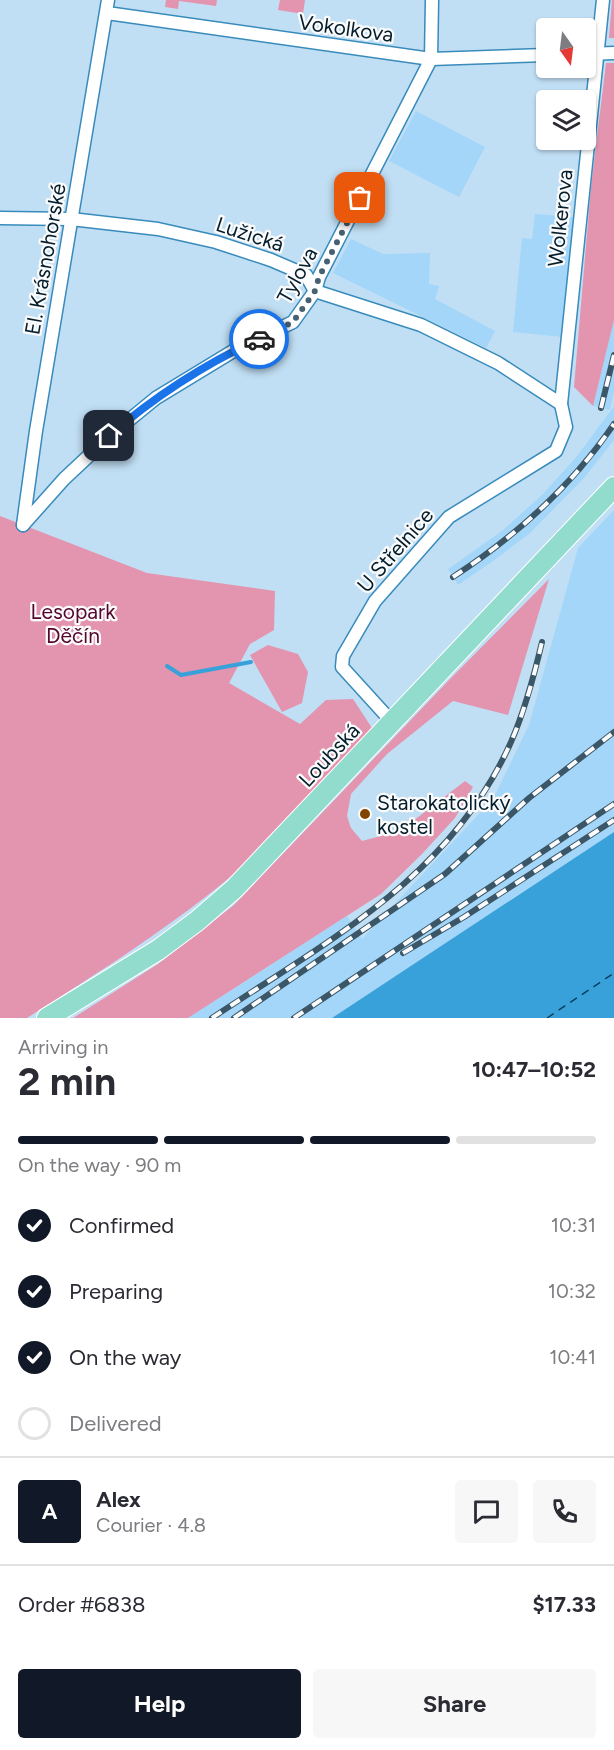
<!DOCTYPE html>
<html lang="en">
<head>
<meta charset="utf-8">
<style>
  :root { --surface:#fff; --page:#f7f7f7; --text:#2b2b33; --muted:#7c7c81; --line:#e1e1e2; --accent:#111827 }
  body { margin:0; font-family:Figtree,sans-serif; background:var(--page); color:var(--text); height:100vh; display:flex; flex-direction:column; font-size:22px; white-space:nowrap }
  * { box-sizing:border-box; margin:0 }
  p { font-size:20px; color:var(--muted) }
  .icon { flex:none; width:33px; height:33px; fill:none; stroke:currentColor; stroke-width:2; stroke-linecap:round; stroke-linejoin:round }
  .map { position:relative; height:1018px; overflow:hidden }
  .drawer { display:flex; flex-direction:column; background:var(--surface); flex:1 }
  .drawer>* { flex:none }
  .needle { width:39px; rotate:166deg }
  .controls { position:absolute; left:536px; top:18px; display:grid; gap:12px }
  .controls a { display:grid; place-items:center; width:60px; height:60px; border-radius:6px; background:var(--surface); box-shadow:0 2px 4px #0004; font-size:30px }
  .pin { position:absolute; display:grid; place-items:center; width:51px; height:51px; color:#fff; margin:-26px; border-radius:12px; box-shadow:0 3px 9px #0006 }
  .courier { position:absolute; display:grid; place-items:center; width:60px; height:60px; margin:-30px; border:4px solid #1a73e8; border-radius:50%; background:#fff; color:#222; box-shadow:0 2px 8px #0007 }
  .overview em { font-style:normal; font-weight:700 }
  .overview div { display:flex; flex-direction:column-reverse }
  .overview { display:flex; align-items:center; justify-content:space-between; height:102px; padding:0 18px }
  h1 { font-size:39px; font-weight:700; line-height:45px }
  .bar { display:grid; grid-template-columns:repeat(4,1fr); gap:9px 6px; align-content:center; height:72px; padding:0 18px }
  .bar i { height:8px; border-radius:4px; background:var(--line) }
  .bar .on { background:var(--accent) }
  .bar p { grid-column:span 4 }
  .line { display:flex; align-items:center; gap:15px; padding:0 18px; border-top:2px solid var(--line) }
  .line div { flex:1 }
  .round { display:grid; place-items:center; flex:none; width:63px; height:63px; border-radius:6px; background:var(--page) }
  ol { padding:0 18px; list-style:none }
  li { display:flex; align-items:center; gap:18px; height:66px }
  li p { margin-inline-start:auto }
  li .icon { padding:6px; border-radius:50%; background:var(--accent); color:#fff; stroke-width:4 }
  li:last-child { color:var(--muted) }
  li i { width:33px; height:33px; border:3px solid var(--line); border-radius:50% }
  .cta { display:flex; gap:12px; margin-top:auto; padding:12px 18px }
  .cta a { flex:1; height:69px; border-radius:6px; background:var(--accent); color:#fff; font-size:24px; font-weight:700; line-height:69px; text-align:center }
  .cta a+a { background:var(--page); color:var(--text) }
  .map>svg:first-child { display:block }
  .built { fill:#a3d6f8 }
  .green { fill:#e394af }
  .water { fill:#38a1da }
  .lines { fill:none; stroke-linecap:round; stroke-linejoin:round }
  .stream { stroke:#38a1da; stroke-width:4 }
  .ferry { stroke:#05415e; stroke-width:1.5; stroke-dasharray:8 6; stroke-linecap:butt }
  .minor-casing { stroke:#388bbb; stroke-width:15 }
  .primary-casing { stroke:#fff; stroke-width:22 }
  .minor { stroke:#fff; stroke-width:12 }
  .primary { stroke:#92dccd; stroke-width:20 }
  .rail-casing { stroke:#3b5667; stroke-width:6 }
  .rail { stroke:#fbfbfb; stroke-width:4; stroke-dasharray:11; stroke-linecap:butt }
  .done { stroke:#466172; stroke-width:6; stroke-dasharray:0 10.8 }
  .route { stroke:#1a73e8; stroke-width:8 }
  .poi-dot { fill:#824403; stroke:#fbfbfb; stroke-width:2 }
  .labels { text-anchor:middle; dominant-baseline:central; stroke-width:4.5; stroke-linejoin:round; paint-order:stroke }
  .street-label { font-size:21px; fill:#031d2c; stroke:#fbfbfb }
  .park-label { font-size:21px; fill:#55062d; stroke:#fbfbfb }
  .poi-label { font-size:21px; fill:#031d2c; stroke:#fbfbfb; text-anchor:start }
</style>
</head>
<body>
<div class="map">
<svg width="614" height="1018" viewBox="0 0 614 1018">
  <rect width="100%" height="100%" fill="#c1dff4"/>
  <g class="built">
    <polygon points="416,111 485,147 459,197 389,161"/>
    <polygon points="535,214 574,217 563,337 513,332 522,238 532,239"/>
    <polygon points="351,239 383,254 430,253 429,284 439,286 435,299 495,331 486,348 333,273"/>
    <polygon points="614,320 614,392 610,410 593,406"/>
    <polygon points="614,406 614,440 584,478 530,533 493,561 458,585 448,569 502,531 543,494 578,455"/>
    <polygon points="614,510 614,832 332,1018 188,1018 347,916 362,939 493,799 529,725 578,548"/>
  </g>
  <g class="green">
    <polygon points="166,0 217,0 216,6 179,1 178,9 165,7"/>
    <polygon points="280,0 305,0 303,14 278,10"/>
    <polygon points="612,0 614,0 614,38 609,38"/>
    <polygon points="606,63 614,63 614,320 593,406 574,387 591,187"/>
    <path d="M0,516l147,57 128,18 -1,39 -24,14 -21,39 71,41 26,-24 27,-1 19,29c-42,47 -83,99 -131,140 -67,57 -140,103 -214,150h-27z"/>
    <polygon points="549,579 508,715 453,701 387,754 351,794 347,816 351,828 362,841 400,831 465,781 473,787 455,818 422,854 381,894 188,1018 73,1018 158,964 234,905 450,679"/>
    <polygon points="268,645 298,654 308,672 302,703 282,712 250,655"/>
  </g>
  <polygon class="water" points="614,832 614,1018 332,1018"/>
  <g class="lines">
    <polyline class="stream" points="167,666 181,675 251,662"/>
    <polyline class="ferry" points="547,1018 614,973"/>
    <defs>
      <g id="minor">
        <polyline points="107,13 431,59 546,55"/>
        <polyline points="585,54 614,53"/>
        <polyline points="0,218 71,219 158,229 216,242 271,260 306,275 315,291 421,325 498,363 561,404"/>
        <polyline points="23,525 64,479 112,434 156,398 235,350 293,322 315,291 319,277 431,59 432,0"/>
        <polyline points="23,525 36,431 108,0"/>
        <polyline points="392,722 342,667 343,656 375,601 449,517 556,451 566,427 561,404 603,0"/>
      </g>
      <polyline id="primary" points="47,1018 158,950 197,921 234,889 614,487"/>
    </defs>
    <use href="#minor" class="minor-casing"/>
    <use href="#primary" class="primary-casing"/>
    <use href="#minor" class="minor"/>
    <use href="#primary" class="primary"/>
    <defs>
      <g id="rail">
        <polyline points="601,408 614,355"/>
        <path d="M453,577c63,-41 119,-91 161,-153"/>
        <polyline points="403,953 464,917 614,820"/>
        <path d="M212,1018c117,-78 239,-141 299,-276 14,-32 23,-66 31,-100"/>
        <polyline points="234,1018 445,874 529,798 614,732"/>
        <polyline points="294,1018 614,804"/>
      </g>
    </defs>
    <use href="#rail" class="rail-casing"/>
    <use href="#rail" class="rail"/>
  </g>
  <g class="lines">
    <polyline class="done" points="259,339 293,322 315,291 319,277 360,198"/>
    <path class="route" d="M109,436c45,-39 96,-72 150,-97"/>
  </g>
  <circle class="poi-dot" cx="365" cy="814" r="6"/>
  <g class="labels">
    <g class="street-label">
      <text transform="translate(346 28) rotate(8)">Vokolkova</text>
      <text transform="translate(560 218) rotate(-84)">Wolkerova</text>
      <text transform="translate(250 234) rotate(18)">Lužická</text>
      <text transform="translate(45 259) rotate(-80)">El. Krásnohorské</text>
      <text transform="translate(297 275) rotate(-61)">Tylova</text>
      <text transform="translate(395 550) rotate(-49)">U Střelnice</text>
      <text transform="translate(329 755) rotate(-47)">Loubská</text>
    </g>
    <g class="park-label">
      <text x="73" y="611">Lesopark<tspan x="73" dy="24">Děčín</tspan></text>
    </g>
    <g class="poi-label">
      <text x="377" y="802">Starokatolický<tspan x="377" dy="24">kostel</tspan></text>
    </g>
  </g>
</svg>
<div class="controls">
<a><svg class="needle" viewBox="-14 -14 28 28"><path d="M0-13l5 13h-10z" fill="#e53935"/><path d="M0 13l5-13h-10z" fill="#7c7c81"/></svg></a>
<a><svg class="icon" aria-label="layers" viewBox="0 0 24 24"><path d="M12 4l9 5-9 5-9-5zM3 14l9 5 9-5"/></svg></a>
</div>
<div class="pin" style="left:360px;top:198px;background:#ea580c"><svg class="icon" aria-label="bag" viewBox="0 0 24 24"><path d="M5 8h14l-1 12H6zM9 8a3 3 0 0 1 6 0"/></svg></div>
<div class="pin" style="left:109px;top:436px;background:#1f2937"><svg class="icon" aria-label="home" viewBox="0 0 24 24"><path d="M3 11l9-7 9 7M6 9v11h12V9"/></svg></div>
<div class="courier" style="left:259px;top:339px"><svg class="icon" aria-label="car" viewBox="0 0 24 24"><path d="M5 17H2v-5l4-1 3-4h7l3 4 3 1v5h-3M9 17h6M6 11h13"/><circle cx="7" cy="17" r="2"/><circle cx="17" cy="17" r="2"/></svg></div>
</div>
<section class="drawer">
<div class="overview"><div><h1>2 min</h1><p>Arriving in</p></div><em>10:47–10:52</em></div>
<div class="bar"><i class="on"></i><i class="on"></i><i class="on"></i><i></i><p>On the way · 90 m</p></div>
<ol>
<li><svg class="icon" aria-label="check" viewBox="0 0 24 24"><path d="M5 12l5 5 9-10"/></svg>Confirmed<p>10:31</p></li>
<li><svg class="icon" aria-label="check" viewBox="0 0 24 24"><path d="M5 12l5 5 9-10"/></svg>Preparing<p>10:32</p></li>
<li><svg class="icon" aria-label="check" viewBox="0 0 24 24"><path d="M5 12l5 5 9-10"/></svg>On the way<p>10:41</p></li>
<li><i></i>Delivered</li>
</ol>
<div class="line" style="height:108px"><b class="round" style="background:var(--accent);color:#fff">A</b><div><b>Alex</b><p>Courier · 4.8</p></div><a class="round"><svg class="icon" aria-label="chat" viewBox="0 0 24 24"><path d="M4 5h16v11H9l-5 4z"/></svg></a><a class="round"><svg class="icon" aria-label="phone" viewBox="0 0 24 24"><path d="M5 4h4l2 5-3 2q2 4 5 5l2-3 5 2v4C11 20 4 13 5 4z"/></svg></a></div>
<div class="line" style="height:78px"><div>Order #6838</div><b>$17.33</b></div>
<div class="cta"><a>Help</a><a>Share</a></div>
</section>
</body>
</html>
